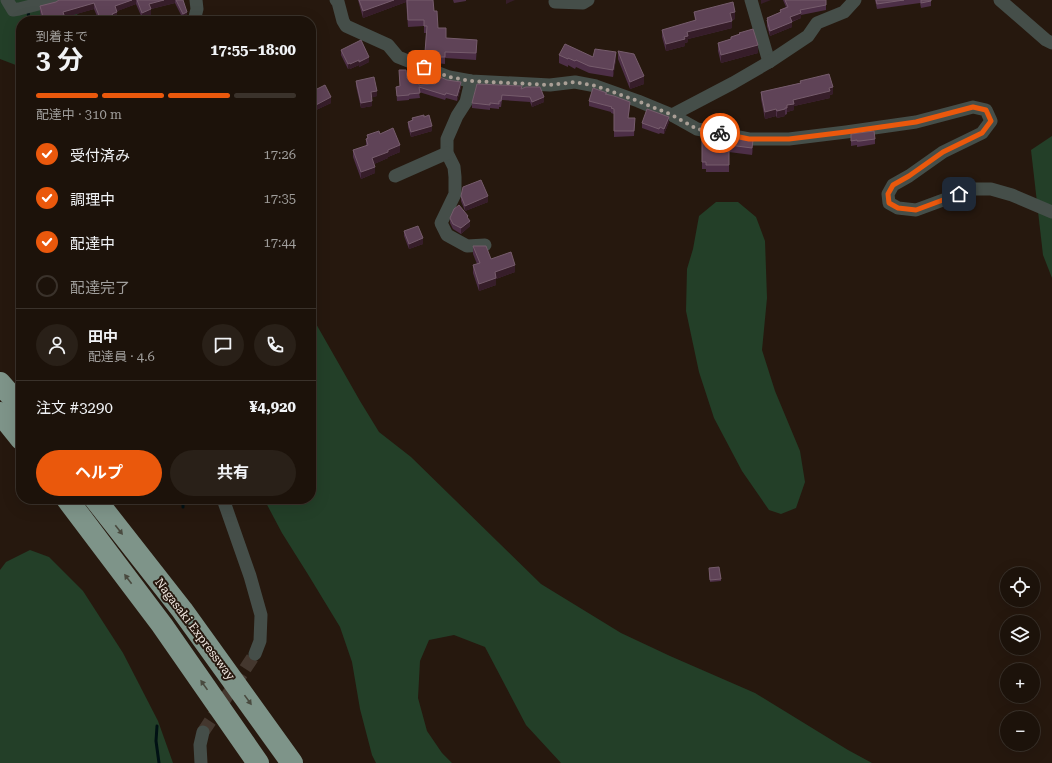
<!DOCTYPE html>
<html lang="ja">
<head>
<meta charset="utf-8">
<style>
  :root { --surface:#1c120a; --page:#292018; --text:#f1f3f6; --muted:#a09e9c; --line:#3a322b; --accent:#ea580c }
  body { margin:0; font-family:"Roboto Serif","Noto Sans JP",serif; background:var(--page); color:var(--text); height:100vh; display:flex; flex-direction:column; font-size:15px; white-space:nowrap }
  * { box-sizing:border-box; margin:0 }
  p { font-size:13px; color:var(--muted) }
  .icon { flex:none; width:22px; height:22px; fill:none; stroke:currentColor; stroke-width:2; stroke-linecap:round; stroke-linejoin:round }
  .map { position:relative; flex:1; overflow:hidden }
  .sheet { position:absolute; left:16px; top:16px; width:300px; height:488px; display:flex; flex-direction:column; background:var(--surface); border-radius:16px; box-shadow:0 4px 16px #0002,0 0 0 1px var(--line) }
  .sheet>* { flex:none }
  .buttons { position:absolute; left:1000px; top:567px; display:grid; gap:8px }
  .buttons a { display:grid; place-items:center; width:40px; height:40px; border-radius:50%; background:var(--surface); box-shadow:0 4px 16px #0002,0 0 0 1px var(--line); font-size:20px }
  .pin { position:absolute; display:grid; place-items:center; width:34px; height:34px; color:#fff; margin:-17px; border-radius:8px; box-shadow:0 2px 6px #0006 }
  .courier { position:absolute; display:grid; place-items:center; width:40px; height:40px; margin:-20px; border:3px solid #ea580c; border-radius:50%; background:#fff; color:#222; box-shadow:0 1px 5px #0007 }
  .head em { font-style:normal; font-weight:700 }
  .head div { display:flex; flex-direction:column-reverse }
  .head { display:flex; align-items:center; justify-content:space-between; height:68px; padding:0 20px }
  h1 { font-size:26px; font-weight:700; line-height:30px }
  .bar { display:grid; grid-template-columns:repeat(4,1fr); gap:6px 4px; align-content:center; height:48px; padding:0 20px }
  .bar i { height:5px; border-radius:3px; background:var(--line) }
  .bar .selected { background:var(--accent) }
  .bar p { grid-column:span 4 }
  .line { display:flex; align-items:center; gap:10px; padding:0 20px; border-top:1px solid var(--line) }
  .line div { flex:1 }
  .round { display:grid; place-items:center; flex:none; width:42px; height:42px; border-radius:21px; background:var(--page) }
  ol { padding:0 20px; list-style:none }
  li { display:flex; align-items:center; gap:12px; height:44px }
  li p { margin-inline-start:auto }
  li .icon { padding:4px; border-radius:50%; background:var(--accent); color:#fff; stroke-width:4 }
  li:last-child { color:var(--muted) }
  li i { width:22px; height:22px; border:2px solid var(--line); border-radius:50% }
  .action { display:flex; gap:8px; margin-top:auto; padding:8px 20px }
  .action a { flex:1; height:46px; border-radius:24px; background:var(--accent); color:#fff; font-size:16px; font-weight:700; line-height:46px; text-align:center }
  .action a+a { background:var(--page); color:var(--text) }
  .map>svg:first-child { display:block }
  .green { fill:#233f28 }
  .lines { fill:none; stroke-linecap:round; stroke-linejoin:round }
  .stream { stroke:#011114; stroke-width:3 }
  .street-tunnel { stroke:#44372e; stroke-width:13; stroke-dasharray:13 6; stroke-linecap:butt }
  .street { stroke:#454e49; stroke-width:13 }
  .highway { stroke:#7e9489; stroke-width:22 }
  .wall { fill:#4d2f47 }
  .shaded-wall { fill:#361d29 }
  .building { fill:#5f4357; stroke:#765c6c }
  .oneway { fill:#494a3f }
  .done { stroke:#aa9f96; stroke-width:4; stroke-dasharray:0 7.2 }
  .route { stroke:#ea580c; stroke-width:5 }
  .labels { text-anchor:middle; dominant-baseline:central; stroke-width:4; stroke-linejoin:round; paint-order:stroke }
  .street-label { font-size:12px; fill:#f1e7e0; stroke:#26180e }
</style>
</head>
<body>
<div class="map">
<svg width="1052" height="763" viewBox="0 0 1052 763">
  <rect width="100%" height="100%" fill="#26180e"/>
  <g class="green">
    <polygon points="0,0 67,0 82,21 21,21 21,67 0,59"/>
    <polygon points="1052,136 1052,278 1043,255 1031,150"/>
    <polygon points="716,202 738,202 756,217 765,241 767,298 762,350 775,391 800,451 805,482 796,508 781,514 769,510 742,471 714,418 699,372 686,311 687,269 693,249 699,216"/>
    <polygon points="311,315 360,401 379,432 411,457 541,584 621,633 670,656 755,693 848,750 872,763 561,763 526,725 485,647 454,635 429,640 420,661 418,698 427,731 442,753 452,763 376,763 372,755 360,709 352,662 340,627 309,576 282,533 264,499 311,499"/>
    <polygon points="30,550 49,557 83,591 123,653 158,721 173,763 0,763 0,570 6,562"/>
  </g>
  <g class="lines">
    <g class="stream">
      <polyline points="28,11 29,21"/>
      <polyline points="183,499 183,507"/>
      <polyline points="157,726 156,741 159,763"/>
    </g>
    <polyline class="street-tunnel" points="203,732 255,654"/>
    <g class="street">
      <polyline points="7,0 13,10 19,9 54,0"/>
      <polyline points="336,0 338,2 343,21 346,26 388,45 398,57 449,77 471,81 550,85 575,82 596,86 638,101 672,115 697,129 749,139 789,139 846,132 916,122 973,107 986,110 991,121 982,133 943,152 909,176 893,185 888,194 889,203 898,208 916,210 973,189 991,189 1012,195 1052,212"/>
      <polyline points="751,0 769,62"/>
      <polyline points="1000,0 1046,40 1052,43"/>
      <polyline points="555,2 583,3 588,0"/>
      <polyline points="194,21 197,9 196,0"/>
      <polyline points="471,81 466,102 457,116 447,139 447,153 454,167 455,177 455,194 441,223 447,235 467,246 485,245"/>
      <polyline points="672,115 733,83 769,62 808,36 817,23 844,12 855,0"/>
      <polyline points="395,176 447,153"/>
      <polyline points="223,499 250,576 261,615 260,641 255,654"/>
      <polyline points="201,763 200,745 203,732"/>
    </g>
    <g class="highway">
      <polyline points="0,383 21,407"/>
      <polyline points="0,413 21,439"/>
      <polyline points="67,499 162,625 258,763"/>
      <polyline points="95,499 182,610 292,763"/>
    </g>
  </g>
  <g class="wall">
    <polygon points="59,0 183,0 187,18 183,19 175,3 151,9 151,15 142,18 136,4 117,11 117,18 113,20 113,21 99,21 94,9 65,17 66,21 42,21 40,12 40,6 56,2"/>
    <polygon points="358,0 433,0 434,11 438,28 446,38 477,46 476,60 445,58 445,64 436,63 425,59 426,33 424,33 424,26 408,27 406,2 363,18"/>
    <polygon points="453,0 466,0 466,1 454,3"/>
    <polygon points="783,0 826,0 826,10 801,15 801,18 792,22 792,27 770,36 767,26 767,18 780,12 780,10 786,7"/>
    <polygon points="875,0 931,0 931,6 921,8 920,3 877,9"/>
    <polygon points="694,12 735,19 732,20 732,28 688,39 688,42 685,43 685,46 666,51 662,37 662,30 695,21"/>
    <polygon points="739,33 758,53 721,63 718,51 718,43 731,39 731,37 739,34"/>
    <polygon points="341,50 369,62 359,67 359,65 350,69 350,68 348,69 341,55"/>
    <polygon points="618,51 644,84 630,89 618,59"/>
    <polygon points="559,55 616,59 613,77 589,73 576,67 575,69 568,65 568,67 559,63"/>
    <polygon points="399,70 407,78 419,85 461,87 457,101 446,98 445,100 419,92 420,98 409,99 409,100 397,101 396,87 400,86"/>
    <polygon points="356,81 377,96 372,97 372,106 361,108 356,86"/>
    <polygon points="800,81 833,94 830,95 830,98 794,106 794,110 787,112 787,114 785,115 785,116 777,118 776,116 765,119 761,99 761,92 800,83"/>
    <polygon points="521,89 544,102 532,107 530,102 502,100 501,107 499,107 499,109 490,108 490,110 472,108 472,103"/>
    <polygon points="311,92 331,103 314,111 311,106"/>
    <polygon points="607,95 630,107 628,118 635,118 634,136 614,137 614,114 611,113 611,112 589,106 589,101"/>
    <polygon points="424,117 432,131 411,137 408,127 408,122 412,120 412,118"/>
    <polygon points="669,122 664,134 660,133 659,134 642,128 642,123"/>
    <polygon points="380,134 400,152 388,157 388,158 374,164 375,173 361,179 353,157 353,150 366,146 366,139 367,138 367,135"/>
    <polygon points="851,134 875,139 875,144 857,147 857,145 851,146"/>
    <polygon points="702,140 753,147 752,155 729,152 729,172 706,172 706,169 702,169"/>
    <polygon points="461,196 488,202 465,211 461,201"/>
    <polygon points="450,218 468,219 470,226 461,234 453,229 450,223"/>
    <polygon points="404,231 423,244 409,249 404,236"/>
    <polygon points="473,246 491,259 515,272 496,279 496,285 479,291 473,273 473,265 477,264 473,254"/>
    <polygon points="709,571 721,579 721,581 710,582"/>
  </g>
  <g class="shaded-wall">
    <polygon points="132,0 136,0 136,4 115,12 115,6"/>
    <polygon points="164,0 175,0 175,3 151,9 151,15 142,18 142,13 149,4"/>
    <polygon points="394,0 406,0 406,2 363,18 363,11"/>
    <polygon points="506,0 515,0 506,4"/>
    <polygon points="761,0 771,0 761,4"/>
    <polygon points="94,3 94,9 63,18 63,12"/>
    <polygon points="117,12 117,18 113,20 113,21 104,21 104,20 112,14"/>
    <polygon points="187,12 187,18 183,19 183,14"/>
    <polygon points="735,12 735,19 730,20 730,13"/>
    <polygon points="801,13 801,18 790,22 790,17"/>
    <polygon points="732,21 732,28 688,39 688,42 685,43 685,46 666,51 666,44 684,37 687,32"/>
    <polygon points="792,22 792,27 770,36 770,31"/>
    <polygon points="758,45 758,53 721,63 721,55"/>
    <polygon points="616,52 616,59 613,77 613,70"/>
    <polygon points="369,57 369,62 359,67 359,62"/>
    <polygon points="359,60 359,65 350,69 350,64"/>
    <polygon points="350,63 350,68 348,69 348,64"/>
    <polygon points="644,76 644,84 630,89 630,82"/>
    <polygon points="461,82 461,87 457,101 457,96"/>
    <polygon points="833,87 833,94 830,95 830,98 794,106 794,110 787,112 787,105 793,100"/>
    <polygon points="377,91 377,96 371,98 371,92"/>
    <polygon points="331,97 331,103 314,111 314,106"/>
    <polygon points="544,97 544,102 532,107 532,102"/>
    <polygon points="372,101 372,106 361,108 361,103"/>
    <polygon points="630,102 630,107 628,123 628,118"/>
    <polygon points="776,109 776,116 765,119 765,112"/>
    <polygon points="785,109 785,116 777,118 777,111"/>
    <polygon points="669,117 669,122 664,134 664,129"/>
    <polygon points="432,126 432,131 411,137 411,132"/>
    <polygon points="753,140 753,147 752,155 752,148"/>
    <polygon points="400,145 400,152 388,157 388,158 372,165 372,158 388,150"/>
    <polygon points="375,167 375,173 361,179 361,172"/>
    <polygon points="488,196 488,202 465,211 465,206"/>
    <polygon points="470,221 470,226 461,234 461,228"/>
    <polygon points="423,238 423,244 409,249 409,244"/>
    <polygon points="515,265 515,272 496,279 496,285 479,291 479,284 495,272"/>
  </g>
  <g class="building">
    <polygon points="59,0 132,0 115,6 117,12 112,14 113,16 104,20 103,17 100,18 94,3 63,12 66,21 44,21 40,6 56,2"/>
    <polygon points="137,0 164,0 149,4 151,9 142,13"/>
    <polygon points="176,0 183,0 187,12 183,14"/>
    <polygon points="359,0 394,0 363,11"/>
    <polygon points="407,0 433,0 434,11 437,11 438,28 446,28 446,38 477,40 476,53 445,52 445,57 436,57 425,52 427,26 424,26 424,20 408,20"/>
    <polygon points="785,0 826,0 826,5 800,10 801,13 790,17 792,22 770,31 767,20 768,20 767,18 781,12 780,10 788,7"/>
    <polygon points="876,0 904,0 877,4"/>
    <polygon points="921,0 931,0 931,1 921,3"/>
    <polygon points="733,2 735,12 730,13 732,21 687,32 688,36 684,37 685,39 666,44 662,30 696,20 694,12"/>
    <polygon points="753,29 758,45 721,55 718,43 731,39 731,37 740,34 739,33"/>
    <polygon points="361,40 369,57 359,62 359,60 350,64 350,63 348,64 341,50"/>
    <polygon points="565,44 593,57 595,49 616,52 613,70 589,66 576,60 575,61 568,58 568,59 559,55"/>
    <polygon points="618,51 634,54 644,76 630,82"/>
    <polygon points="399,70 406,70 407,78 419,78 419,85 435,84 437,80 439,81 440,77 447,80 461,82 457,96 446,93 445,95 419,87 420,93 409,94 409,95 397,96 396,87 400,86"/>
    <polygon points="829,74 833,87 829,88 830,91 793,100 794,104 787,105 787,108 785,108 785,109 777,111 776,109 765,112 761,92 801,83 800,81"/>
    <polygon points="374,77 377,91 371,92 372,101 361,103 356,81"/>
    <polygon points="477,84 522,86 521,89 526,87 540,87 544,97 532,102 530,97 502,95 501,101 499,101 499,104 490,103 490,105 472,103"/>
    <polygon points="325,85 331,97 314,106 311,101 311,92"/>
    <polygon points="593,88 607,93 605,94 614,96 630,102 628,118 635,118 634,131 614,131 614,109 611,108 612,107 589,101"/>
    <polygon points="647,109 669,117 664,129 660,127 659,129 642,123"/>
    <polygon points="424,115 424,117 429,115 432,126 411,132 408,122 413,120 412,118"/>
    <polygon points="393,128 400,145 388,150 388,152 372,158 375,167 361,172 353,150 368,145 366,139 368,138 367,135 379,131 380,134"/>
    <polygon points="874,131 875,139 860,141 857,141 857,140 851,141 851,134"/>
    <polygon points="705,136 726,136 747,140 753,140 752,148 729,145 729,165 706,165 706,162 702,162 702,140 706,140"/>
    <polygon points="481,180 488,196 465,206 461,196 463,187"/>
    <polygon points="459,205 468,216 467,217 470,221 461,228 453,224 450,218 454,209"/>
    <polygon points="418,226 423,238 409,244 404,231"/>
    <polygon points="473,246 486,246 491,259 511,252 515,265 495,272 496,278 479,284 473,265 480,263"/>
    <polygon points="719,567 721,579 710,580 709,568"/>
  </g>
  <defs><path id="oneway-solid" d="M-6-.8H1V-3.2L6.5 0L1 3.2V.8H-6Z"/></defs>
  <g class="oneway">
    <use href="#oneway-solid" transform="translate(119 530) rotate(52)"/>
    <use href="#oneway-solid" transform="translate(128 579) rotate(-127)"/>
    <use href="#oneway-solid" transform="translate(204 685) rotate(-125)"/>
    <use href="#oneway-solid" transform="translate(248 700) rotate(54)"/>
  </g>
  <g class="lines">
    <polyline class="done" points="424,67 449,77 471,81 550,85 575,82 596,86 638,101 672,115 697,129 720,133"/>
    <polyline class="route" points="720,133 749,139 789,139 846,132 916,122 973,107 986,110 991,121 982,133 943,152 909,176 893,185 888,194 889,203 898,208 916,210 959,194"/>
  </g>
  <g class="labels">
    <g class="street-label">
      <text transform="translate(195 629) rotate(53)">Nagasaki Expressway</text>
    </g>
  </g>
</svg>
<div class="buttons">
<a><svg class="icon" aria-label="locate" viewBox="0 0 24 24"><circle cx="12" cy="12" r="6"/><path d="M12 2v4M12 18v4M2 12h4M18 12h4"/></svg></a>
<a><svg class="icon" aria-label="layers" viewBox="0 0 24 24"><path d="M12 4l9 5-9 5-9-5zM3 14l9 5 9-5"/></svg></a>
<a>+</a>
<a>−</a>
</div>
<div class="pin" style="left:424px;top:67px;background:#ea580c"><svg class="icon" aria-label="bag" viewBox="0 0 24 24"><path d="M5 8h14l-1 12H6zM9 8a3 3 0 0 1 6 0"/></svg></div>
<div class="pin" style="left:959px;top:194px;background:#1f2937"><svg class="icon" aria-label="home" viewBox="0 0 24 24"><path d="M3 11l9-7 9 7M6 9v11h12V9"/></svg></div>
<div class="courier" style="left:720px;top:133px"><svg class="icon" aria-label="bike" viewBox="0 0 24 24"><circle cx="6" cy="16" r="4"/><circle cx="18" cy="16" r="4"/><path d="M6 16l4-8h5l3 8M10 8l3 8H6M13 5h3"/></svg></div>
<section class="sheet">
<div class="head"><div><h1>3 分</h1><p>到着まで</p></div><em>17:55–18:00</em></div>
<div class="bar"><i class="selected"></i><i class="selected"></i><i class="selected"></i><i></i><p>配達中 · 310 m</p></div>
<ol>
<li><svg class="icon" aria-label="check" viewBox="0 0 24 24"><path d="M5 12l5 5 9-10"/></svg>受付済み<p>17:26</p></li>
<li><svg class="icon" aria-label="check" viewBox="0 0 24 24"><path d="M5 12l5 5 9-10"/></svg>調理中<p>17:35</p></li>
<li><svg class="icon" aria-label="check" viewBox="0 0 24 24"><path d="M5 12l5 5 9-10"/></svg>配達中<p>17:44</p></li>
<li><i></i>配達完了</li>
</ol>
<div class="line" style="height:72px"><a class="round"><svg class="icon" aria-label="person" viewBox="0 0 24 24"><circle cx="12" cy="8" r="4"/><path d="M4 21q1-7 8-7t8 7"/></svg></a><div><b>田中</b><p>配達員 · 4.6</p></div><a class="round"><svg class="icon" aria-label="chat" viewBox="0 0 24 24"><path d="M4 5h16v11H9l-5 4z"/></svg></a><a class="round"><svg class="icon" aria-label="phone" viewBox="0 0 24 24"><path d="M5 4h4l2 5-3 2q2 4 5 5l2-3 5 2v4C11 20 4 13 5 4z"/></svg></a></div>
<div class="line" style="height:52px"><div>注文 #3290</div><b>¥4,920</b></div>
<div class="action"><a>ヘルプ</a><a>共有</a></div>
</section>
</div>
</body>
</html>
